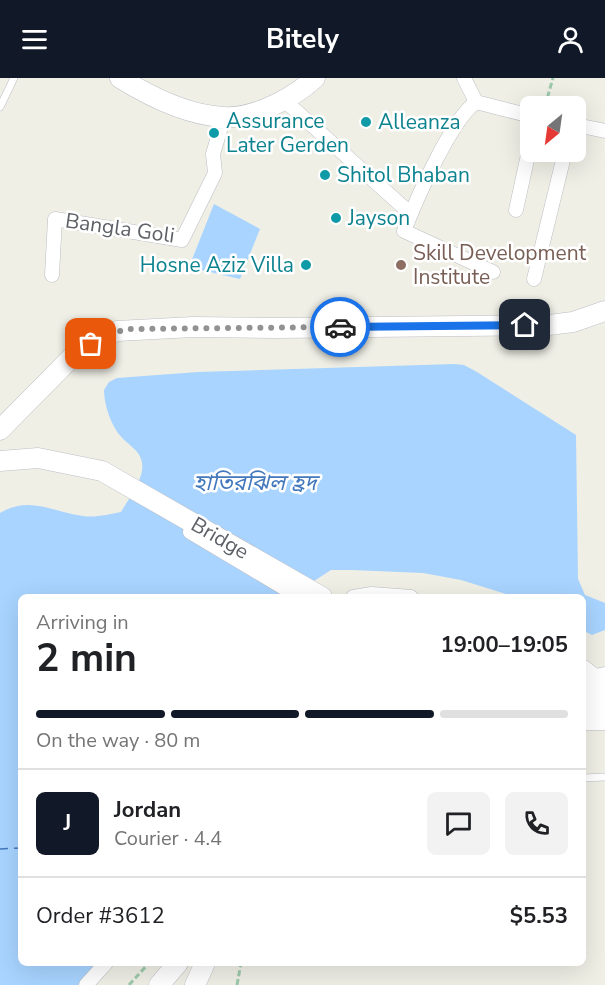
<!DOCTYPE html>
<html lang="en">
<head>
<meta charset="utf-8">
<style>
  :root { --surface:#fff; --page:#f2f2f2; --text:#202124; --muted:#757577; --line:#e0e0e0; --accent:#111827 }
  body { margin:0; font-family:"Nunito Sans","Noto Sans Bengali",sans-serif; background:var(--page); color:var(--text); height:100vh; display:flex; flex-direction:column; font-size:22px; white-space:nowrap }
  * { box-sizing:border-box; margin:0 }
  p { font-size:20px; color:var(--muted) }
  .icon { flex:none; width:33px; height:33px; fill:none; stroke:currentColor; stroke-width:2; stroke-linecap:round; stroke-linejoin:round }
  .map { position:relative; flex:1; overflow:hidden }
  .details { position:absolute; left:18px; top:516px; width:568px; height:372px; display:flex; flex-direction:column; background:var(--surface); border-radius:9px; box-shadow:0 6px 24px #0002 }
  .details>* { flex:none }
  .needle { width:39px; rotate:209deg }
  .tools { position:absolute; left:520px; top:18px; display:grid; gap:12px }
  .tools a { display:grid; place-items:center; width:66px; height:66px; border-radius:9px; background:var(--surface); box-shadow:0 6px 24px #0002; font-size:30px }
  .pin { position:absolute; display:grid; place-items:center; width:51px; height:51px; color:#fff; margin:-26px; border-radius:12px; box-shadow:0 3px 9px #0006 }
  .courier { position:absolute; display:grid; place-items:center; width:60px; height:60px; margin:-30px; border:4px solid #1a73e8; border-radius:50%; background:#fff; color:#222; box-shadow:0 2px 8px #0007 }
  .headline em { font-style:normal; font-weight:700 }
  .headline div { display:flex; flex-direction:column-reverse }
  .headline { display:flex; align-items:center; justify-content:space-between; height:102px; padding:0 18px }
  h1 { font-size:39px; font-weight:700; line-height:45px }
  .bar { display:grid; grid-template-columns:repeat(4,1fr); gap:9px 6px; align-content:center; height:72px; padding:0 18px }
  .bar i { height:8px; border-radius:4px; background:var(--line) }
  .bar .current { background:var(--accent) }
  .bar p { grid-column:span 4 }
  .line { display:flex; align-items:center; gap:15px; padding:0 18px; border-top:2px solid var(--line) }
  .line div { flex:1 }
  .round { display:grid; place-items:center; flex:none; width:63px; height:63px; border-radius:9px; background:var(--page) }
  header { display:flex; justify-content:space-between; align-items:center; height:78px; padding:0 18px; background:var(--accent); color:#fff; font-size:27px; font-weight:700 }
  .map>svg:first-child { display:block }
  .water { fill:#a8d4ff }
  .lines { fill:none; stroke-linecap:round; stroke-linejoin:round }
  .ferry { stroke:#4378bd; stroke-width:1.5; stroke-dasharray:8 6; stroke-linecap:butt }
  .lane-casing { stroke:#bbbdc2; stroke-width:8 }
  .street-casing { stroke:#bbbdc2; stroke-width:15 }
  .secondary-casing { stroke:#bcbec4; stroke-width:21 }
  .path { stroke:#9cc9ab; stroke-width:3; stroke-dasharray:6 3; stroke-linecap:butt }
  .lane { stroke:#fff; stroke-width:7 }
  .street { stroke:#fff; stroke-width:14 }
  .secondary { stroke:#fff; stroke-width:20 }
  .done { stroke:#919393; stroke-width:6; stroke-dasharray:0 10.8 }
  .route { stroke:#1a73e8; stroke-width:8 }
  .culture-dot { fill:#0f9aa8; stroke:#fff; stroke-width:2 }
  .education-dot { fill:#8d6e63; stroke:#fff; stroke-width:2 }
  .labels { text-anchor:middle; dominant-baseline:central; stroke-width:5; stroke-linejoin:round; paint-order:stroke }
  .culture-label { font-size:21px; fill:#0d838f; stroke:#fff; text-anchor:start }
  .street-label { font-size:21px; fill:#5e6167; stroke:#fff }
  .education-label { font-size:21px; fill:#785e54; stroke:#fff; text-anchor:start }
  .water-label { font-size:22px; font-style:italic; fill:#4378bd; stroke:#fff }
</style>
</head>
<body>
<header><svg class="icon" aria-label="menu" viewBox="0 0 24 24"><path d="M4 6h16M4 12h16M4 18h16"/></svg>Bitely<svg class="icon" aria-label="person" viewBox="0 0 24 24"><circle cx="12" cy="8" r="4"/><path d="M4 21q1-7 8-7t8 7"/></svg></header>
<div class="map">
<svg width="605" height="907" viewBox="0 0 605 907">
  <rect width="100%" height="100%" fill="#f0efe6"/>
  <g class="water">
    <polygon points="214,126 260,151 240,201 189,189"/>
    <path d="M454,286l10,1 13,7 99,63 2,144 7,16 20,8v27l-13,5 -8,-4v-34h-68l-55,-17 -38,-7 -71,-3h-21l-17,11 -8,16h-285v366h89l-32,22h-78v-472c29,-18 53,-1 83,3 12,2 26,-2 38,-4 7,-12 16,-24 20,-37 7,-25 -15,-28 -25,-45 -7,-11 -12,-28 -12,-40l5,-8 8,-4 81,-6z"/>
  </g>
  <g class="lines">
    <polyline class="ferry" points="0,771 21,770"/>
    <defs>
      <g id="lane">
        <polyline points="0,29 14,0"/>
        <polyline points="584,700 605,699"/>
      </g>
      <g id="street">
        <polyline points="464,0 476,24 531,38"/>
        <polyline points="285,23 411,136"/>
        <path d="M476,24c-25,18 -60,98 -72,129l89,41"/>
        <polyline points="576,47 605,53"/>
        <polyline points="516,132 531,63"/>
        <polyline points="52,197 55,141 182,162 215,95 213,76 224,39"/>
        <polyline points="534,201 565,74"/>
        <polyline points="190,454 299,519"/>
        <polyline points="353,519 372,516 411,519"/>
        <polyline points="584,589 595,598 605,596"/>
        <polyline points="86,907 106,885"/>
      </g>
      <g id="secondary">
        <path d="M120,0c29,18 68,37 103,39 31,2 70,-19 92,-39"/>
        <polyline points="0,352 73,278 102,259 117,253 193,249 280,250 549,247 573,244 605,233"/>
        <polyline points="0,383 38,380 102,393 322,519"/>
        <polyline points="584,606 605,606"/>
        <polyline points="584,624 605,624"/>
        <polyline points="584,642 605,642"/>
        <polyline points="159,907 178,885"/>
        <polyline points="195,907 205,885"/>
      </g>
    </defs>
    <use href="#lane" class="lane-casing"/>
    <use href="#street" class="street-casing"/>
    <use href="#secondary" class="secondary-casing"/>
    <g class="path">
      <polyline points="545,28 553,0"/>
      <polyline points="129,907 149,885"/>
      <polyline points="237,907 241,885"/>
    </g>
    <use href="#lane" class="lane"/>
    <use href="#street" class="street"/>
    <use href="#secondary" class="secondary"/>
  </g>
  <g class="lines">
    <polyline class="done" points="91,266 107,256 129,251 340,249"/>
    <polyline class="route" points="340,249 525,247"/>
  </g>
  <g class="culture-dot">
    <circle cx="366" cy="44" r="6"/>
    <circle cx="214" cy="55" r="6"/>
    <circle cx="325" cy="97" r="6"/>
    <circle cx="336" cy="140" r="6"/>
    <circle cx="306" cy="187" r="6"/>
  </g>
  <circle class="education-dot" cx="401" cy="187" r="6"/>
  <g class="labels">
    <g class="culture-label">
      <text x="226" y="43">Assurance<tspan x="226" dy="24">Later Gerden</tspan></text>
      <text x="378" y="44">Alleanza</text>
      <text x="337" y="97">Shitol Bhaban</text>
      <text x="348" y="140">Jayson</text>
      <text x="294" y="187" text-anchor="end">Hosne Aziz Villa</text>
    </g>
    <g class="street-label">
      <text transform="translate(120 150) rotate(8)">Bangla Goli</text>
      <text transform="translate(220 460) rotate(30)">Bridge</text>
    </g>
    <g class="education-label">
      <text x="413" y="175">Skill Development<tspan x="413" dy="24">Institute</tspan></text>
    </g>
    <g class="water-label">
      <text x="255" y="405">হাতিরঝিল হ্রদ</text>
    </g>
  </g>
</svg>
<div class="tools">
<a><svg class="needle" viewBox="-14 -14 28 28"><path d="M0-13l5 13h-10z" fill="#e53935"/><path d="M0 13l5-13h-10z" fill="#757577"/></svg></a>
</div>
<div class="pin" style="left:91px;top:266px;background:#ea580c"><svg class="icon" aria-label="bag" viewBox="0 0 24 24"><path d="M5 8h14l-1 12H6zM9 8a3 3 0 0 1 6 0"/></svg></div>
<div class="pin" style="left:525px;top:247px;background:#1f2937"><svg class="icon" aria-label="home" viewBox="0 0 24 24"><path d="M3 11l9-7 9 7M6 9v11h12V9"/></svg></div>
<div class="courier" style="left:340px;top:249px"><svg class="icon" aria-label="car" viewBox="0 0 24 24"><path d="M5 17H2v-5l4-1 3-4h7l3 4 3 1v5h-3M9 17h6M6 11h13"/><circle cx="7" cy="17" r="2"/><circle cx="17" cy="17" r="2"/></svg></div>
<section class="details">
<div class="headline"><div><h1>2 min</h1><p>Arriving in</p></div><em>19:00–19:05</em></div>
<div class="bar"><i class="current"></i><i class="current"></i><i class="current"></i><i></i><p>On the way · 80 m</p></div>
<div class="line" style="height:108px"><b class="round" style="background:var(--accent);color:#fff">J</b><div><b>Jordan</b><p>Courier · 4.4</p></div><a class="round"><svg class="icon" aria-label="chat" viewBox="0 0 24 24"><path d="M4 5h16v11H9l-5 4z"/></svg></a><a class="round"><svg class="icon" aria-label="phone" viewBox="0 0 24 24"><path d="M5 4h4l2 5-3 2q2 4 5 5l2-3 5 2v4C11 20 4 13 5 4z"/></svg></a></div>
<div class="line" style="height:78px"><div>Order #3612</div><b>$5.53</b></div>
</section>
</div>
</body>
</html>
